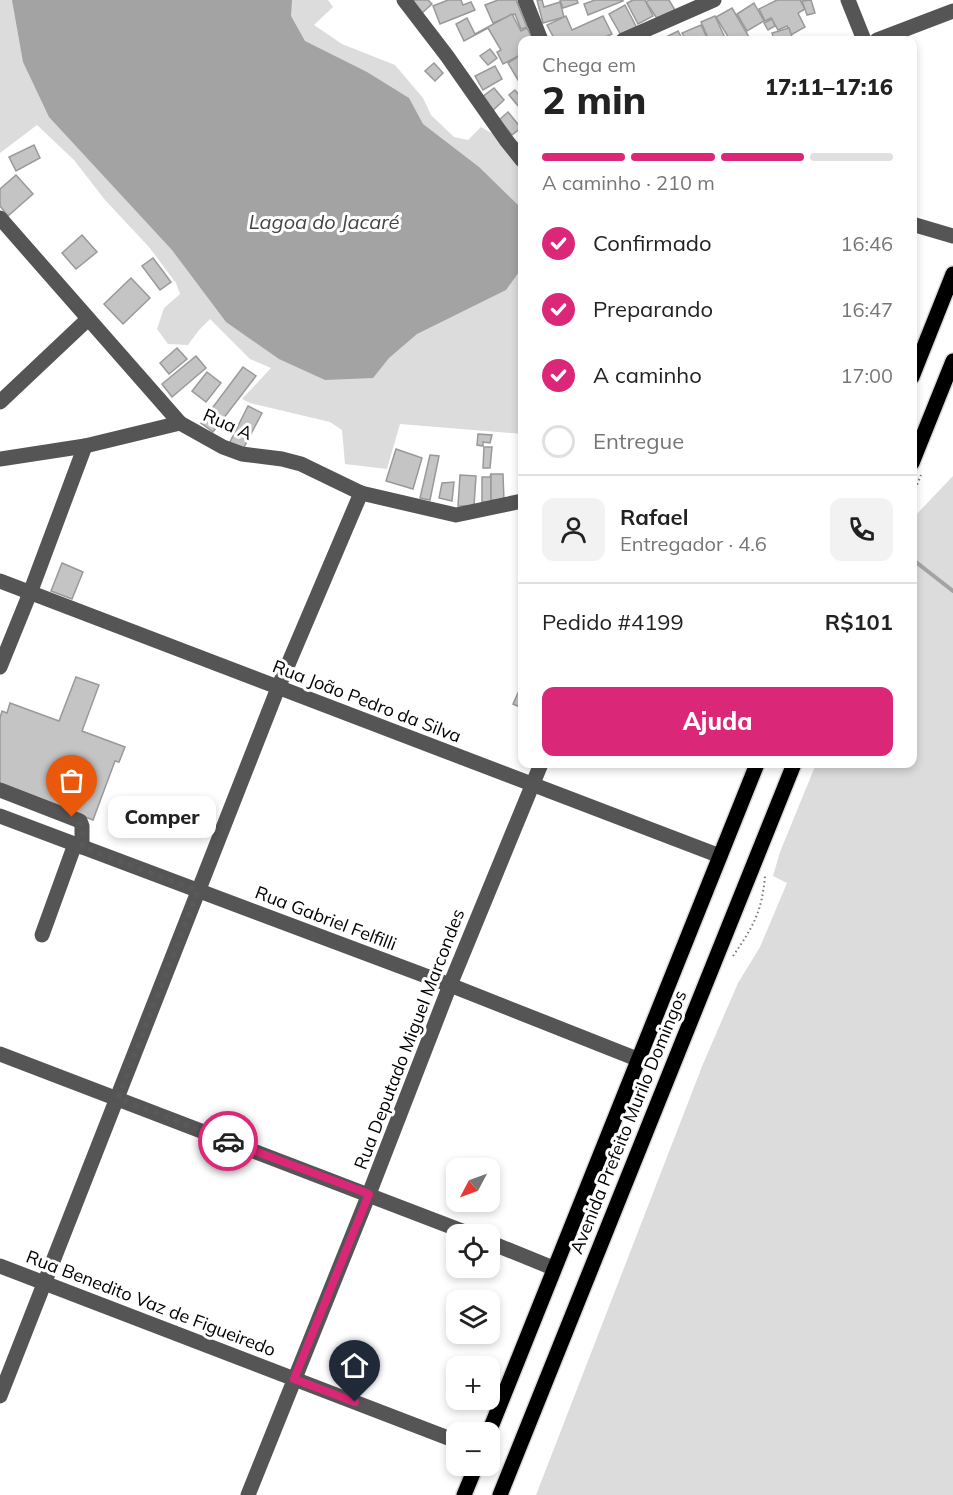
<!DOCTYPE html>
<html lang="pt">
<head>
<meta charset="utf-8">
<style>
  :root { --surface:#fff; --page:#f2f2f2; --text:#222; --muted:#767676; --line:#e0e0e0; --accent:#db2777 }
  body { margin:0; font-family:Mulish,sans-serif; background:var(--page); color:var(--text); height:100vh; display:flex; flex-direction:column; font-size:22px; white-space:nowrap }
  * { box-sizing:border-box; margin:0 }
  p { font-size:20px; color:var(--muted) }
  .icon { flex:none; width:33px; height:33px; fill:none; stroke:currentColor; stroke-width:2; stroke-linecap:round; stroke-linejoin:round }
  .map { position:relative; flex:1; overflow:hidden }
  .panel { position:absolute; left:518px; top:36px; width:399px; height:732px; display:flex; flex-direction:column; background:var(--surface); border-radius:12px; box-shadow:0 3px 9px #0003 }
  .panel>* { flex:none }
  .needle { width:39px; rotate:229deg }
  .controls { position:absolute; left:446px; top:1158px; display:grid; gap:12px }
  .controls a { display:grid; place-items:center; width:54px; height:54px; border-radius:12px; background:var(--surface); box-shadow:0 3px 9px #0003; font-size:30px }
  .pin { position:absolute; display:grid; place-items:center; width:51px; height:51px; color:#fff; margin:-62px -26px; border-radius:50% 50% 50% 0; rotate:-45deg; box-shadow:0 0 6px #0007 }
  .pin .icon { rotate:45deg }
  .courier { position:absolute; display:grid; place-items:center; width:60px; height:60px; margin:-30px; border:4px solid #db2777; border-radius:50%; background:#fff; color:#222; box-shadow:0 2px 8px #0007 }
  .bubble { position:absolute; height:42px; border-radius:12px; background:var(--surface); box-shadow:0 3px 9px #0003; font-size:20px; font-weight:800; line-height:42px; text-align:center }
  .head em { font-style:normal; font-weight:800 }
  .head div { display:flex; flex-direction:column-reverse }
  .head { display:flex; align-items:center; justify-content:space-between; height:102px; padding:0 24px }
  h1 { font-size:39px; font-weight:800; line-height:45px }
  .bar { display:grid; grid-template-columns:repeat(4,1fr); gap:9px 6px; align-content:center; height:72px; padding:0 24px }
  .bar i { height:8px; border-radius:4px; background:var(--line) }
  .bar .selected { background:var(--accent) }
  .bar p { grid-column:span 4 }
  .line { display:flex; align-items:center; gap:15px; padding:0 24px; border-top:2px solid var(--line) }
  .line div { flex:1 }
  .round { display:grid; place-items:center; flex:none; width:63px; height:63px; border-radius:12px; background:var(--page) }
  ol { padding:0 24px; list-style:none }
  li { display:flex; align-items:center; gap:18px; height:66px }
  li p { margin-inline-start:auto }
  li .icon { padding:6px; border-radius:50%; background:var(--accent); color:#fff; stroke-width:4 }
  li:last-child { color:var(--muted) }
  li i { width:33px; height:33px; border:3px solid var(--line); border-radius:50% }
  .action { display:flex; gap:12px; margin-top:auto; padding:12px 24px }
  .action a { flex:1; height:69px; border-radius:12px; background:var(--accent); color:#fff; font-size:24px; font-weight:800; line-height:69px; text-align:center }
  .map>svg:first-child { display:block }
  .green { fill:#dcdcdc }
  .water { fill:#a3a3a3 }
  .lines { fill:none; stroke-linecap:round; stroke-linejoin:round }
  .stream { stroke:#a3a3a3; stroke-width:4 }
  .building { fill:#c4c4c4; stroke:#999; stroke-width:1.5 }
  .major-casing { stroke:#dbdbdb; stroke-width:18 }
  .path { stroke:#777; stroke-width:2; stroke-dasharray:1.5 3; stroke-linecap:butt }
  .minor { stroke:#555; stroke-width:15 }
  .major { stroke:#000; stroke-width:15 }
  .done { stroke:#595959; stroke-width:6; stroke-dasharray:0 10.8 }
  .route { stroke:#db2777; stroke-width:8 }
  .labels { text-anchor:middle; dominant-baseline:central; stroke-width:6; stroke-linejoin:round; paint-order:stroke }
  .street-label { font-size:18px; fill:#000; stroke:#fff }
  .water-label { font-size:20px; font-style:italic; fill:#444; stroke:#fff }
</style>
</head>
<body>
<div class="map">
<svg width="953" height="1495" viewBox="0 0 953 1495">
  <rect width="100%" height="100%" fill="#fff"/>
  <g class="green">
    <polygon points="0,0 328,0 333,7 314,25 342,44 395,65 423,98 431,115 454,137 468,140 481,127 495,135 522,168 522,434 400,424 387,469 345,464 342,430 330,422 250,403 242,399 271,368 250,359 210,319 199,330 188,345 168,344 157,329 164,308 180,294 176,283 149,247 105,200 74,160 37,125 0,153"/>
    <polygon points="953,476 953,1495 536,1495 703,1064 738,983 760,947 787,883 773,876 780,852 816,764 912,764 912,519"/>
  </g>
  <polygon class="water" points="12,0 292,0 291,16 305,41 367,72 409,98 423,124 479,167 519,206 522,210 522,268 506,290 417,334 389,358 373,378 325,380 279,359 226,322 172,250 49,117 23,62"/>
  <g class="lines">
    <polyline class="stream" points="912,559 953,591"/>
  </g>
  <g class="building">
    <polygon points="415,0 428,0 432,4 422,13 412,3"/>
    <polygon points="448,0 461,0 463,5 471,2 475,10 440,24 433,6"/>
    <polygon points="498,0 516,0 527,27 521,29 515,14 493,23 485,5"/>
    <polygon points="537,0 542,0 544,7 560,2 564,17 543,23"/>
    <polygon points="560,0 577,0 578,3 563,8"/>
    <polygon points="595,0 623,0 623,1 588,15 584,4"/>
    <polygon points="633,0 645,0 653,16 638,24 627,3"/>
    <polygon points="649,0 669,0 675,10 658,20 646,2"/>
    <polygon points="777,0 800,0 805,9 798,13 805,27 791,35 787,26 778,30 771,18 765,21 759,9"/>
    <polygon points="811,0 815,13 807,15 802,1"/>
    <polygon points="754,3 764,21 747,31 737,14"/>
    <polygon points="625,5 637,28 622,37 609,14"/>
    <polygon points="732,8 749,37 743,40 730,40 716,17"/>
    <polygon points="512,14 521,31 527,28 533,40 522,40 522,54 503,64 497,52 501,50 488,28 464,41 456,24 467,18 475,34"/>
    <polygon points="566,16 572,30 603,16 612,34 598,40 555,40 547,25"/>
    <polygon points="715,16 726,40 709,40 701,22"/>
    <polygon points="772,19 775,26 768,30 764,23"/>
    <polygon points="701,25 708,40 686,40 682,33"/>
    <polygon points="789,28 793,40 774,40 772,33"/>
    <polygon points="678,31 683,40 663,40 662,39"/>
    <polygon points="490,49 497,58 488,65 480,56"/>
    <polygon points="522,54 522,78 518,80 508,63"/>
    <polygon points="434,63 443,73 435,81 425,71"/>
    <polygon points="495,66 502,79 483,90 475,76"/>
    <polygon points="494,88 504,100 492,111 482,97"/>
    <polygon points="515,90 522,99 522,107 520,108 509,95"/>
    <polygon points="508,112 521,128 512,135 499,120"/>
    <polygon points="34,145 40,158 16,171 9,157"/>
    <polygon points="16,175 33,194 8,216 0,206 0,189"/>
    <polygon points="82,235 97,252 76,269 62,253"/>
    <polygon points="153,258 171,282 160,290 142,266"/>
    <polygon points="131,278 150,298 123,324 104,304"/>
    <polygon points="177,348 187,359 169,374 160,363"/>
    <polygon points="196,356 206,368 172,397 162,384"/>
    <polygon points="243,367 256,376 213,432 201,423"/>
    <polygon points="207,372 221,383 206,402 192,391"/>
    <polygon points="248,406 262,413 242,451 229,444"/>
    <polygon points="478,434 492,435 490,443 483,442 483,446 477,445"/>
    <polygon points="484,447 492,447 490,468 483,468"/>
    <polygon points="396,449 422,458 413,489 386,481"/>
    <polygon points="430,455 439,456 430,500 420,498"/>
    <polygon points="491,474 491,502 482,502 482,477 490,477"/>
    <polygon points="491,474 503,474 504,501 491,500"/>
    <polygon points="460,475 476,476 474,506 458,506"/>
    <polygon points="454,482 452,501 439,498 442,483"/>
    <polygon points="62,563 83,572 72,599 51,591"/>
    <polygon points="76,677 99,685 82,731 125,747 119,762 115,761 93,820 0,784 0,718 2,711 7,713 10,703 59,721"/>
    <polygon points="522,684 522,704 520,707 513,704"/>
  </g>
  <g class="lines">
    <defs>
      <g id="major">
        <polyline points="912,377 953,274"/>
        <polyline points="912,463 953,361"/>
        <polyline points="489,1432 757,764"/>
        <polyline points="464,1495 476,1466"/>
        <polyline points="500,1495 794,764"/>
      </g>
    </defs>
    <use href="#major" class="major-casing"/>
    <g class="path">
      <polyline points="912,497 921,475"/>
      <path d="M733,956c20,-29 29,-44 32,-80"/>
    </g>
    <g class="minor">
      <polyline points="404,0 447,56 506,140 522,160"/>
      <polyline points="525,0 541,40"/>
      <polyline points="848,0 864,40"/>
      <polyline points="623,40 714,0"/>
      <polyline points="877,40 953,11"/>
      <polyline points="0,218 180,423 223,447 242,454 282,459 301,464 361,493 456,515 522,501"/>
      <polyline points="912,224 953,236"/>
      <polyline points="0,402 88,319"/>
      <polyline points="0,459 85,446 180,423"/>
      <polyline points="0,581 720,856"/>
      <polyline points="0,667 30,593 85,446"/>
      <polyline points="0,790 80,821 82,826 82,847"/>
      <polyline points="0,816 450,985 637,1059"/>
      <polyline points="42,935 75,844"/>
      <polyline points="0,1054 470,1234"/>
      <polyline points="489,1242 553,1268"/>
      <polyline points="0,1266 456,1441"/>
      <polyline points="0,1396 278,688 361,493"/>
      <polyline points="248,1495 369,1194 450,985 541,764"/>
    </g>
    <use href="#major" class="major"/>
  </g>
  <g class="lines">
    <path class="done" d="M72,817c14,7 10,16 10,30l116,44 -80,207 110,43"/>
    <polyline class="route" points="228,1141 369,1194 294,1379 355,1402"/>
  </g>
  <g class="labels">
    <g class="street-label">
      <text transform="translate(228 424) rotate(24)">Rua A</text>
      <text transform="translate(367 701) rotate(21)">Rua João Pedro da Silva</text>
      <text transform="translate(326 918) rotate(21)">Rua Gabriel Felfilli</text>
      <text transform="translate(409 1039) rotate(-69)">Rua Deputado Miguel Marcondes</text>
      <text transform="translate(628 1122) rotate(-68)">Avenida Prefeito Murilo Domingos</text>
      <text transform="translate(151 1303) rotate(21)">Rua Benedito Vaz de Figueiredo</text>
    </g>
    <g class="water-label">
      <text x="324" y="221">Lagoa do Jacaré</text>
    </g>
  </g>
</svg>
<div class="controls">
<a><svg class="needle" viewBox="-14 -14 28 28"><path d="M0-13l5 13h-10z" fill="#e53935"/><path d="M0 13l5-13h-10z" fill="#767676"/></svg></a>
<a><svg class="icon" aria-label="locate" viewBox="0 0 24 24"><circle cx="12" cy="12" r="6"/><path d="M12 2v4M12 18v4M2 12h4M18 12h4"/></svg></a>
<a><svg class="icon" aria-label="layers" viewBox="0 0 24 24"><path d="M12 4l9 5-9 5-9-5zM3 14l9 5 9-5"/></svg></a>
<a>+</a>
<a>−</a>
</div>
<div class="pin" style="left:72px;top:817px;background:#ea580c"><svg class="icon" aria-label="bag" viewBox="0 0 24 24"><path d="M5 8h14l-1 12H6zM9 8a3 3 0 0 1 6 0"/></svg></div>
<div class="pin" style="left:355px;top:1402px;background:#1f2937"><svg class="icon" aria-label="home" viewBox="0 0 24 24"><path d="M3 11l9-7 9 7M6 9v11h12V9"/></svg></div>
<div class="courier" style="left:228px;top:1141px"><svg class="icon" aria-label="car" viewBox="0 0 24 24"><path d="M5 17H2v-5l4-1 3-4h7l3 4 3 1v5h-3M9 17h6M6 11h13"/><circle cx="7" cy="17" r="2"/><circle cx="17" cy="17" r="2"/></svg></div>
<div class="bubble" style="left:108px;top:796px;width:108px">Comper</div>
<section class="panel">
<div class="head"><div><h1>2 min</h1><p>Chega em</p></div><em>17:11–17:16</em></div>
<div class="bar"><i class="selected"></i><i class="selected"></i><i class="selected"></i><i></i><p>A caminho · 210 m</p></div>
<ol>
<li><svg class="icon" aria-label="check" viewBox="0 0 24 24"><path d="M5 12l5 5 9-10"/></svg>Confirmado<p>16:46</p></li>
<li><svg class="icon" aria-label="check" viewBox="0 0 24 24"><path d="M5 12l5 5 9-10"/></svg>Preparando<p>16:47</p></li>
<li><svg class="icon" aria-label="check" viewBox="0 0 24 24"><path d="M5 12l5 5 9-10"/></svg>A caminho<p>17:00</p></li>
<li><i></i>Entregue</li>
</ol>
<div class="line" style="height:108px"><a class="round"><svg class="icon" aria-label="person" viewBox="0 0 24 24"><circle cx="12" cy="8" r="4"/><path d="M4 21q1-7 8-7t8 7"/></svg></a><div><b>Rafael</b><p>Entregador · 4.6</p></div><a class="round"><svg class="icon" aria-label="phone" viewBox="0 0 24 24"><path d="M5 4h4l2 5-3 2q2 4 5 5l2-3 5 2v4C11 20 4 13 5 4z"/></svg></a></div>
<div class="line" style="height:78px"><div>Pedido #4199</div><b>R$101</b></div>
<div class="action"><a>Ajuda</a></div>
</section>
</div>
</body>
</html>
